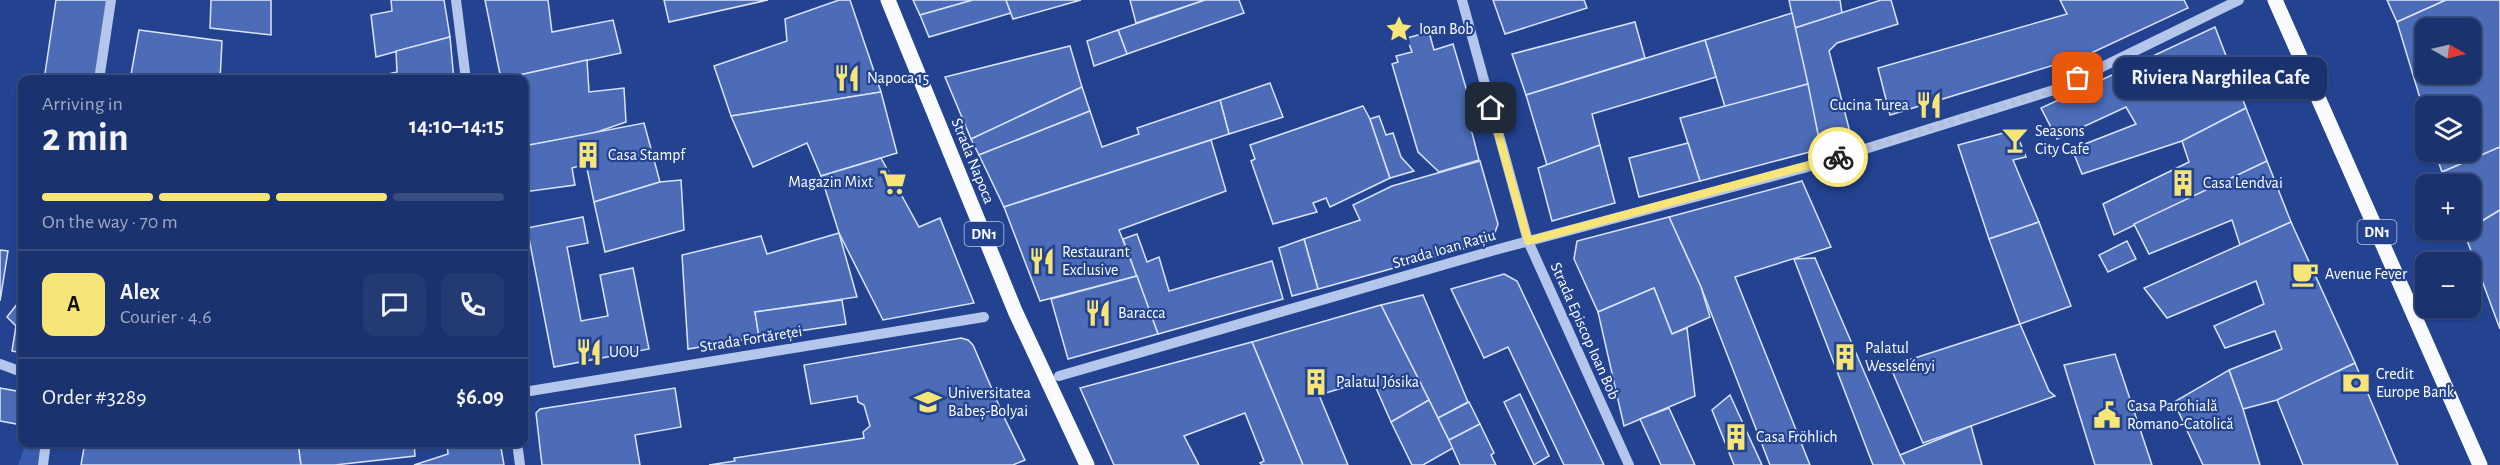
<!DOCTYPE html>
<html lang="en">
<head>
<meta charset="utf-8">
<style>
  :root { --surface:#1a326d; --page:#233a72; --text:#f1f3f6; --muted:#9faac2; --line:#384d80; --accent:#f7e578 }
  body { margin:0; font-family:"Alegreya Sans",sans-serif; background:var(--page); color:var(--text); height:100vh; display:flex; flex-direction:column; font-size:22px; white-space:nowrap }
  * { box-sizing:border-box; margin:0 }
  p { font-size:20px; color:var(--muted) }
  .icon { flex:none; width:33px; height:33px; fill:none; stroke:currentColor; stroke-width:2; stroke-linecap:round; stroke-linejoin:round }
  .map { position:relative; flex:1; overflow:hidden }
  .panel { position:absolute; left:18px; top:75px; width:510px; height:372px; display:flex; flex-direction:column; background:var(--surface); border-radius:12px; box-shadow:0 2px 4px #0004,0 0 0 2px var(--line) }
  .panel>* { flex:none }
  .needle { width:39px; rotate:98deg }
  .controls { position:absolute; left:2415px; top:18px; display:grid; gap:12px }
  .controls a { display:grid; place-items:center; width:66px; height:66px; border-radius:12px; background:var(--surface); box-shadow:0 2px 4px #0004,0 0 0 2px var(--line); font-size:30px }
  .pin { position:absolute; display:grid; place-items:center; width:51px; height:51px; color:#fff; margin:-26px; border-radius:12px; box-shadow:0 3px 9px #0006 }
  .courier { position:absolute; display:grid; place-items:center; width:60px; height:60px; margin:-30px; border:4px solid #f7e578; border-radius:50%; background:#fff; color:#222; box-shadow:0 2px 8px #0007 }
  .bubble { position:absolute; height:42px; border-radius:12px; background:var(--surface); box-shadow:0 2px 4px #0004,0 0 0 2px var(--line); font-size:20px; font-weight:600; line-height:42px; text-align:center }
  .summary em { font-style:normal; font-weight:600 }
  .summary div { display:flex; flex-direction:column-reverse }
  .summary { display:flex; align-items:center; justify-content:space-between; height:102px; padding:0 24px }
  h1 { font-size:39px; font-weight:600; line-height:45px }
  .bar { display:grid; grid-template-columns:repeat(4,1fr); gap:9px 6px; align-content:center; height:72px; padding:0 24px }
  .bar i { height:8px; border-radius:4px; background:var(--line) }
  .bar .current { background:var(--accent) }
  .bar p { grid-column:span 4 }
  .line { display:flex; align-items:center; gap:15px; padding:0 24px; border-top:2px solid var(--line) }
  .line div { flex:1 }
  .round { display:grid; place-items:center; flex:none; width:63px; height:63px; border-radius:12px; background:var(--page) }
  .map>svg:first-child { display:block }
  .green { fill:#375cae }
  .building { fill:#4c6cb8; stroke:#dae4f9; stroke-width:1.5; fill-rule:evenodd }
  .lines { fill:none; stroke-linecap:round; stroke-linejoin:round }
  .minor { stroke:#b5c6ec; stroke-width:10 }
  .major { stroke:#fafbff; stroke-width:15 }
  .done { stroke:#b2bdd8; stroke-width:6; stroke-dasharray:0 10.8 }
  .route { stroke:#f7e578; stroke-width:8 }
  .labels { text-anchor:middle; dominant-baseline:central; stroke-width:4.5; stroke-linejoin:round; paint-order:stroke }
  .shield { fill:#234391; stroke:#bdc7de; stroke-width:1.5 }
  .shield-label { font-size:15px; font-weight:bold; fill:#fff }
  .poi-label { font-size:16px; fill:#fff; stroke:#234391; text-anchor:start }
  .street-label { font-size:16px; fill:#fff; stroke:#234391 }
</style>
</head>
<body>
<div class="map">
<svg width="2500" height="465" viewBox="0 0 2500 465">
  <rect width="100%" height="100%" fill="#234391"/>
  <polygon class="green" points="26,443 46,443 43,465 18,465"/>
  <g class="building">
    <polygon points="56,0 109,0 97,80 44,80"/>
    <polygon points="211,0 271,0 271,35 210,28"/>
    <polygon points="391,0 444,0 450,37 376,57 371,15 392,11"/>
    <polygon points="485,0 548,0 552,32 613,20 621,53 501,79"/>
    <polygon points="664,0 768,0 669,22"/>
    <polygon points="839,0 850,0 881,92 731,116 714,66 787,41 785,19"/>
    <polygon points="913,0 973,0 920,15"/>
    <polygon points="973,0 1006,0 1011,13 929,37 920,15"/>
    <polygon points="1006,0 1081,0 1013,19"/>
    <polygon points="1130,0 1205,0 1136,23"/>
    <polygon points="1205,0 1239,0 1244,13 1127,54 1118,30"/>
    <polygon points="1493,0 1584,0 1587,8 1505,34"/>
    <polygon points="1789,0 1840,0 1842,13 1795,28"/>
    <polygon points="1881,0 1891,0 1898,24 1837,43 1829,51 1852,140 1821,149 1795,28"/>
    <polygon points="2060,0 2184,0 2188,8 2087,55 1890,115 1878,68 2067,14"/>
    <polygon points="2387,0 2446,0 2397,22"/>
    <path d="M2446,0h54v147l-58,25 -7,-20h35v-46h-44v12l-29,-96zM2426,28h44v46h-44z"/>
    <polygon points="1792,13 1808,84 1725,107 1705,40"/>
    <polygon points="1635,22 1645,58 1526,95 1512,54"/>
    <polygon points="2215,27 2246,108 2182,141 2082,174 2072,149 2136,124 2126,107 2057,139 2041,108"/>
    <polygon points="139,30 222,41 220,80 130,80"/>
    <polygon points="1118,30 1127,54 1094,66 1087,41"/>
    <polygon points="1429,32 1434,50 1453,44 1474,115 1469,121 1479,160 1439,172 1418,152 1392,64 1398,62 1396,56 1412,52 1407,38"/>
    <polygon points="450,37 454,80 362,80 397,72 396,51"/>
    <polygon points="1705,40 1716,77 1592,114 1600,145 1547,165 1526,95"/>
    <polygon points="1070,46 1082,87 971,139 945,77"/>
    <polygon points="587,60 589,92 624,88 626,122 594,133 524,146 524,80 501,79"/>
    <polygon points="1270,83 1283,117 1229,134 1220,100"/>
    <polygon points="1808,84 1821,149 1700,181 1680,118"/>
    <polygon points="1082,87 1090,111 979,155 971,139"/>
    <polygon points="881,92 897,153 821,176 807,143 753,167 731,116"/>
    <polygon points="1220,100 1229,134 1004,207 979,155 1090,111 1102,147 1139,134 1137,128"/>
    <polygon points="1363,106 1370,119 1390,178 1330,207 1326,198 1313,203 1317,212 1273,224 1251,161 1255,159 1250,145"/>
    <polygon points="2246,108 2267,161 2114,235 2103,204 2189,162 2182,141"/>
    <polygon points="1379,116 1386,135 1393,133 1401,157 1414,171 1390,178 1370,119"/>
    <polygon points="644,123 660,182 594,202 586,164 572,168 575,185 524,192 524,146"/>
    <polygon points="2015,130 2026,157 2013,160 2039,222 1989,239 1958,145"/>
    <polygon points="1211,140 1226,191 1119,230 1137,276 1040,301 1004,207"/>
    <polygon points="1688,143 1700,181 1639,197 1629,158"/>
    <polygon points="1600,145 1615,203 1552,221 1538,168"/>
    <polygon points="2500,147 2500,210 2470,228 2470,184 2446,184 2442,172"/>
    <polygon points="881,158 919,227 940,218 974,303 883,320 839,233 821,176"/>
    <polygon points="1480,161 1498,224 1492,241 1318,289 1304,239 1360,220 1353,205 1392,186"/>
    <polygon points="2267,161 2291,222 2240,245 2232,220 2149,254 2134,224"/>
    <polygon points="681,180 684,230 605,252 594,202 660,182"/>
    <polygon points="1802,181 1831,247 1735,277 1810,465 1770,465 1701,287 1669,217"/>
    <polygon points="2500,210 2500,329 2464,232"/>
    <polygon points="583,217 588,243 567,247 581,321 608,316 600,275 633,268 649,349 554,367 527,228"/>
    <polygon points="1669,217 1701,287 1710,317 1672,334 1654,288 1598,312 1574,259 1577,241"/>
    <polygon points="2039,222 2071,306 2020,324 1989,239"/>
    <polygon points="2291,222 2355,363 2277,400 2243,409 2229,370 2282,349 2275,331 2225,348 2214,326 2264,304 2256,281 2167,318 2144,288"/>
    <polygon points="22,223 22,353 12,351 16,326 7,317 18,303 17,258"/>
    <polygon points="839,233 857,297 755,312 759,337 688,349 682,255 761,236 767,254"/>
    <polygon points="1137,234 1147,262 1159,257 1169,291 1272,261 1283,299 1158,334 1123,239"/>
    <polygon points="1304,239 1318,289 1292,296 1279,248"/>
    <polygon points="2127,241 2136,259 2108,272 2099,255"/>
    <polygon points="0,250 8,251 0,301"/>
    <polygon points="1815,258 1900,455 1905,465 1873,465 1794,259"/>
    <polygon points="1504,274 1517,281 1604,465 1564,465 1508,347 1484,358 1451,289"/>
    <polygon points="1137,276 1158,334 1068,359 1051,299"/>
    <polygon points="1654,288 1672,334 1687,328 1695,396 1624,426 1598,312"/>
    <polygon points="1423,295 1468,402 1438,418 1381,305"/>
    <polygon points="842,300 846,324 759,337 755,312"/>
    <polygon points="1381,305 1429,400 1391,422 1372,379 1319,395 1348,465 1303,465 1252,342"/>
    <polygon points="2020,324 2049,391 2055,396 1923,443 1890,366"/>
    <polygon points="961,338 968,340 973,345 1004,417 1025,460 1013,465 709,465 735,461 734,458 864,438 863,432 870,426 864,405 858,402 857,396 811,404 804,365"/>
    <polygon points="1252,342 1303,465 1262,465 1260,463 1264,461 1245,413 1184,436 1199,465 1114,465 1080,388"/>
    <polygon points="2115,354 2152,465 2095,465 2064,365"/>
    <polygon points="2355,363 2398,465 2303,465 2277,400"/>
    <polygon points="2229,370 2243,409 2260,465 2203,465 2174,402"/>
    <polygon points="0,388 22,392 22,425 0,421"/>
    <polygon points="675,388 681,427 635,435 640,465 542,465 536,413 540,409"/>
    <polygon points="1520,394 1549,456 1534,465 1504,402"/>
    <polygon points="1730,395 1762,465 1734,465 1712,410"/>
    <polygon points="1429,400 1453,448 1423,465 1412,465 1391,422"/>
    <polygon points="1469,402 1480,424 1449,440 1438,418"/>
    <polygon points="1669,408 1695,465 1661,465 1640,419"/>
    <polygon points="1480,424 1494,453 1491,455 1496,465 1460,465 1449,440"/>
    <polygon points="1971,426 1982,465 1905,465 1900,455"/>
    <polygon points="85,442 298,442 301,465 81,465"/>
    <polygon points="298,442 414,442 415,456 335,465 301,465"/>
    <polygon points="447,442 500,442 504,465 414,465 448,454"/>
  </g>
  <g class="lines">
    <g class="minor">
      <polyline points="456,0 466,80"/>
      <polyline points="1462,0 1528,241 1629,465"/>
      <polyline points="99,80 111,0"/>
      <polyline points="0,364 22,372"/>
      <polyline points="1059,376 1495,250 1804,168 2057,89 2239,0"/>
      <polyline points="524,392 984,317"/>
      <polyline points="517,442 520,465"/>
      <polyline points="43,465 46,442"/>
    </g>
    <g class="major">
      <polyline points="888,0 1015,311 1087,465"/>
      <polyline points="2275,0 2480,465"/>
    </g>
  </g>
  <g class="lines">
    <polyline class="done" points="1838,157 2057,89 2078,78"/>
    <polyline class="route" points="1491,108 1528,241 1838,157"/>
  </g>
  <defs>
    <symbol id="sight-bare" viewBox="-9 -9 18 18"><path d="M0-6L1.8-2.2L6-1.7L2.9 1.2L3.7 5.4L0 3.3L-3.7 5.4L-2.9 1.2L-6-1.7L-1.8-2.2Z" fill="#f7e578" stroke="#234391" stroke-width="2.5" paint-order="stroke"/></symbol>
    <symbol id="restaurant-bare" viewBox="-9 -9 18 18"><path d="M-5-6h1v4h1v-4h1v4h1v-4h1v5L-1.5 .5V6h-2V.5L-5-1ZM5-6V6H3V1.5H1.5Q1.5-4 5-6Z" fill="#f7e578" stroke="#234391" stroke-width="2.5" paint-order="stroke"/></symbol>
    <symbol id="bar-bare" viewBox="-9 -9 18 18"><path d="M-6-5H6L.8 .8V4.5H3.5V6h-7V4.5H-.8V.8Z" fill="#f7e578" stroke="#234391" stroke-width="2.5" paint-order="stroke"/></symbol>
    <symbol id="building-bare" viewBox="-9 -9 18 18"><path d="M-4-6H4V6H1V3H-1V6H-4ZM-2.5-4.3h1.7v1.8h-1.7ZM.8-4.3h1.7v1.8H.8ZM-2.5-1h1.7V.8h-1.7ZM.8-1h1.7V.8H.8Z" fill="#f7e578" stroke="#234391" stroke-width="2.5" paint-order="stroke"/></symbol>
    <symbol id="supermarket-bare" viewBox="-9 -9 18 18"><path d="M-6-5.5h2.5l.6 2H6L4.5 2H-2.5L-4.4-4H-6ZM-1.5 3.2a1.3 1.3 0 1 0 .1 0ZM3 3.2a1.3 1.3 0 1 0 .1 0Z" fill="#f7e578" stroke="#234391" stroke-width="2.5" paint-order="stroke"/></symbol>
    <symbol id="cafe-bare" viewBox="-9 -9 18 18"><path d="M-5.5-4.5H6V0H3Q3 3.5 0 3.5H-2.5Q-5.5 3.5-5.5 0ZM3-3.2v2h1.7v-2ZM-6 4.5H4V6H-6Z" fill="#f7e578" stroke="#234391" stroke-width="2.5" paint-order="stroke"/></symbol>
    <symbol id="bank-bare" viewBox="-9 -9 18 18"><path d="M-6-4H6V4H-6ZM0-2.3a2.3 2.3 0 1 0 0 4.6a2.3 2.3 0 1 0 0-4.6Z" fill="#f7e578" stroke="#234391" stroke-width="2.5" paint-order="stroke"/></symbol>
    <symbol id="university-bare" viewBox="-9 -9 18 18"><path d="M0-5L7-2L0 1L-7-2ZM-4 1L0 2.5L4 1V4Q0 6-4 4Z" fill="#f7e578" stroke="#234391" stroke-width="2.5" paint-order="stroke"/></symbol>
    <symbol id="civic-bare" viewBox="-9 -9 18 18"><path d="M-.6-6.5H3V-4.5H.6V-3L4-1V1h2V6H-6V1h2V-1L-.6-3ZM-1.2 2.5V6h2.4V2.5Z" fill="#f7e578" stroke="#234391" stroke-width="2.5" paint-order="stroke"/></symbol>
  </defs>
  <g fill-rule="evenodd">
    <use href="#sight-bare" x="1380" y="10" width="38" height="38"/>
    <use href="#restaurant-bare" x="828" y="59" width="38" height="38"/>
    <use href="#restaurant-bare" x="1910" y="86" width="38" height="38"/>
    <use href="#bar-bare" x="1996" y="121" width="38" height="38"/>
    <use href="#building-bare" x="569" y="136" width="38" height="38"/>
    <use href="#supermarket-bare" x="874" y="163" width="38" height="38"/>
    <use href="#building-bare" x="2164" y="164" width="38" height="38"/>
    <use href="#restaurant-bare" x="1023" y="242" width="38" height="38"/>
    <use href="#cafe-bare" x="2286" y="255" width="38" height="38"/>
    <use href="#restaurant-bare" x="1079" y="294" width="38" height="38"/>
    <use href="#restaurant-bare" x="570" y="333" width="38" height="38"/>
    <use href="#building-bare" x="1826" y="338" width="38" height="38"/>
    <use href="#building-bare" x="1297" y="363" width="38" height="38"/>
    <use href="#bank-bare" x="2337" y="364" width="38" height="38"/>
    <use href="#university-bare" x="909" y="383" width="38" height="38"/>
    <use href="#civic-bare" x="2088" y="396" width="38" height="38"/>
    <use href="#building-bare" x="1717" y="418" width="38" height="38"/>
  </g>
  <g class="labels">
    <g class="shield">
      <rect x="2357.5" y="220" width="39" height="24" rx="4.5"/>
      <rect x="964.5" y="222" width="39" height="24" rx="4.5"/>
    </g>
    <g class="shield-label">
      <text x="2377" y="232">DN1</text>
      <text x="984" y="234">DN1</text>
    </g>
    <g class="poi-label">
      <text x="1419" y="29">Ioan Bob</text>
      <text x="867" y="78">Napoca 15</text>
      <text x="1909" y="105" text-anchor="end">Cucina Turea</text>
      <text x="2035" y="131">Seasons<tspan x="2035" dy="18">City Cafe</tspan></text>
      <text x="608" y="155">Casa Stampf</text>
      <text x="873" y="182" text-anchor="end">Magazin Mixt</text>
      <text x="2203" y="183">Casa Lendvai</text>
      <text x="1062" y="252">Restaurant<tspan x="1062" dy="18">Exclusive</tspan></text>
      <text x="2325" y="274">Avenue Fever</text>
      <text x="1118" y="313">Baracca</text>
      <text x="1865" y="348">Palatul<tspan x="1865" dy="18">Wesselényi</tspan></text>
      <text x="609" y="352">UOU</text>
      <text x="2376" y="374">Credit<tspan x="2376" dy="18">Europe Bank</tspan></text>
      <text x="1336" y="382">Palatul Jósika</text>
      <text x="948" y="393">Universitatea<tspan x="948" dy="18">Babeș-Bolyai</tspan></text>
      <text x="2127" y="406">Casa Parohială<tspan x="2127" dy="18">Romano-Catolică</tspan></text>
      <text x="1756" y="437">Casa Fröhlich</text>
    </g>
    <g class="street-label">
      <text transform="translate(973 161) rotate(68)">Strada Napoca</text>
      <text transform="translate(1444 249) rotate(-16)">Strada Ioan Rațiu</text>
      <text transform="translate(1585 331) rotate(66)">Strada Episcop Ioan Bob</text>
      <text transform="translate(751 339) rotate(-9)">Strada Fortăreței</text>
    </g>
  </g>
</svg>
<div class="controls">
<a><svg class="needle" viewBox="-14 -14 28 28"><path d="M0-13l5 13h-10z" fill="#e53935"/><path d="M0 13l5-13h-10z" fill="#9faac2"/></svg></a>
<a><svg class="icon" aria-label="layers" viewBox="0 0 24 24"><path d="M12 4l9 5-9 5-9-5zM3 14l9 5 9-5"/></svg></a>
<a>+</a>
<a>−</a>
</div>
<div class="pin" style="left:2078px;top:78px;background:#ea580c"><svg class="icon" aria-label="bag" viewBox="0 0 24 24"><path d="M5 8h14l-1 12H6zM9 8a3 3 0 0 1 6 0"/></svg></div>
<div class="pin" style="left:1491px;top:108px;background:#1f2937"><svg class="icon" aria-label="home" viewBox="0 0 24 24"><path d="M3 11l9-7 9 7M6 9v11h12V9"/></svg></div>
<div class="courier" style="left:1838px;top:157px"><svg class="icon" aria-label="bike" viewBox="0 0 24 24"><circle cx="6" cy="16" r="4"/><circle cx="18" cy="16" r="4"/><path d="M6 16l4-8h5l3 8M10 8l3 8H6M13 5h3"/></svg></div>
<div class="bubble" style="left:2114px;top:57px;width:213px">Riviera Narghilea Cafe</div>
<section class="panel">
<div class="summary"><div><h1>2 min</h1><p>Arriving in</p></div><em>14:10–14:15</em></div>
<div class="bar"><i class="current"></i><i class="current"></i><i class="current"></i><i></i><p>On the way · 70 m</p></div>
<div class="line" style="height:108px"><b class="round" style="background:var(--accent);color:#111">A</b><div><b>Alex</b><p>Courier · 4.6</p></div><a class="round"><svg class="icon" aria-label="chat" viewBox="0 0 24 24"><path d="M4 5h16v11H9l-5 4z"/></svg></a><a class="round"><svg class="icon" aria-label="phone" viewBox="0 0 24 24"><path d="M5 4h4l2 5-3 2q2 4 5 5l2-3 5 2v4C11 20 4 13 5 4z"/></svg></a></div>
<div class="line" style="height:78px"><div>Order #3289</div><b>$6.09</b></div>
</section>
</div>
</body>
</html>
